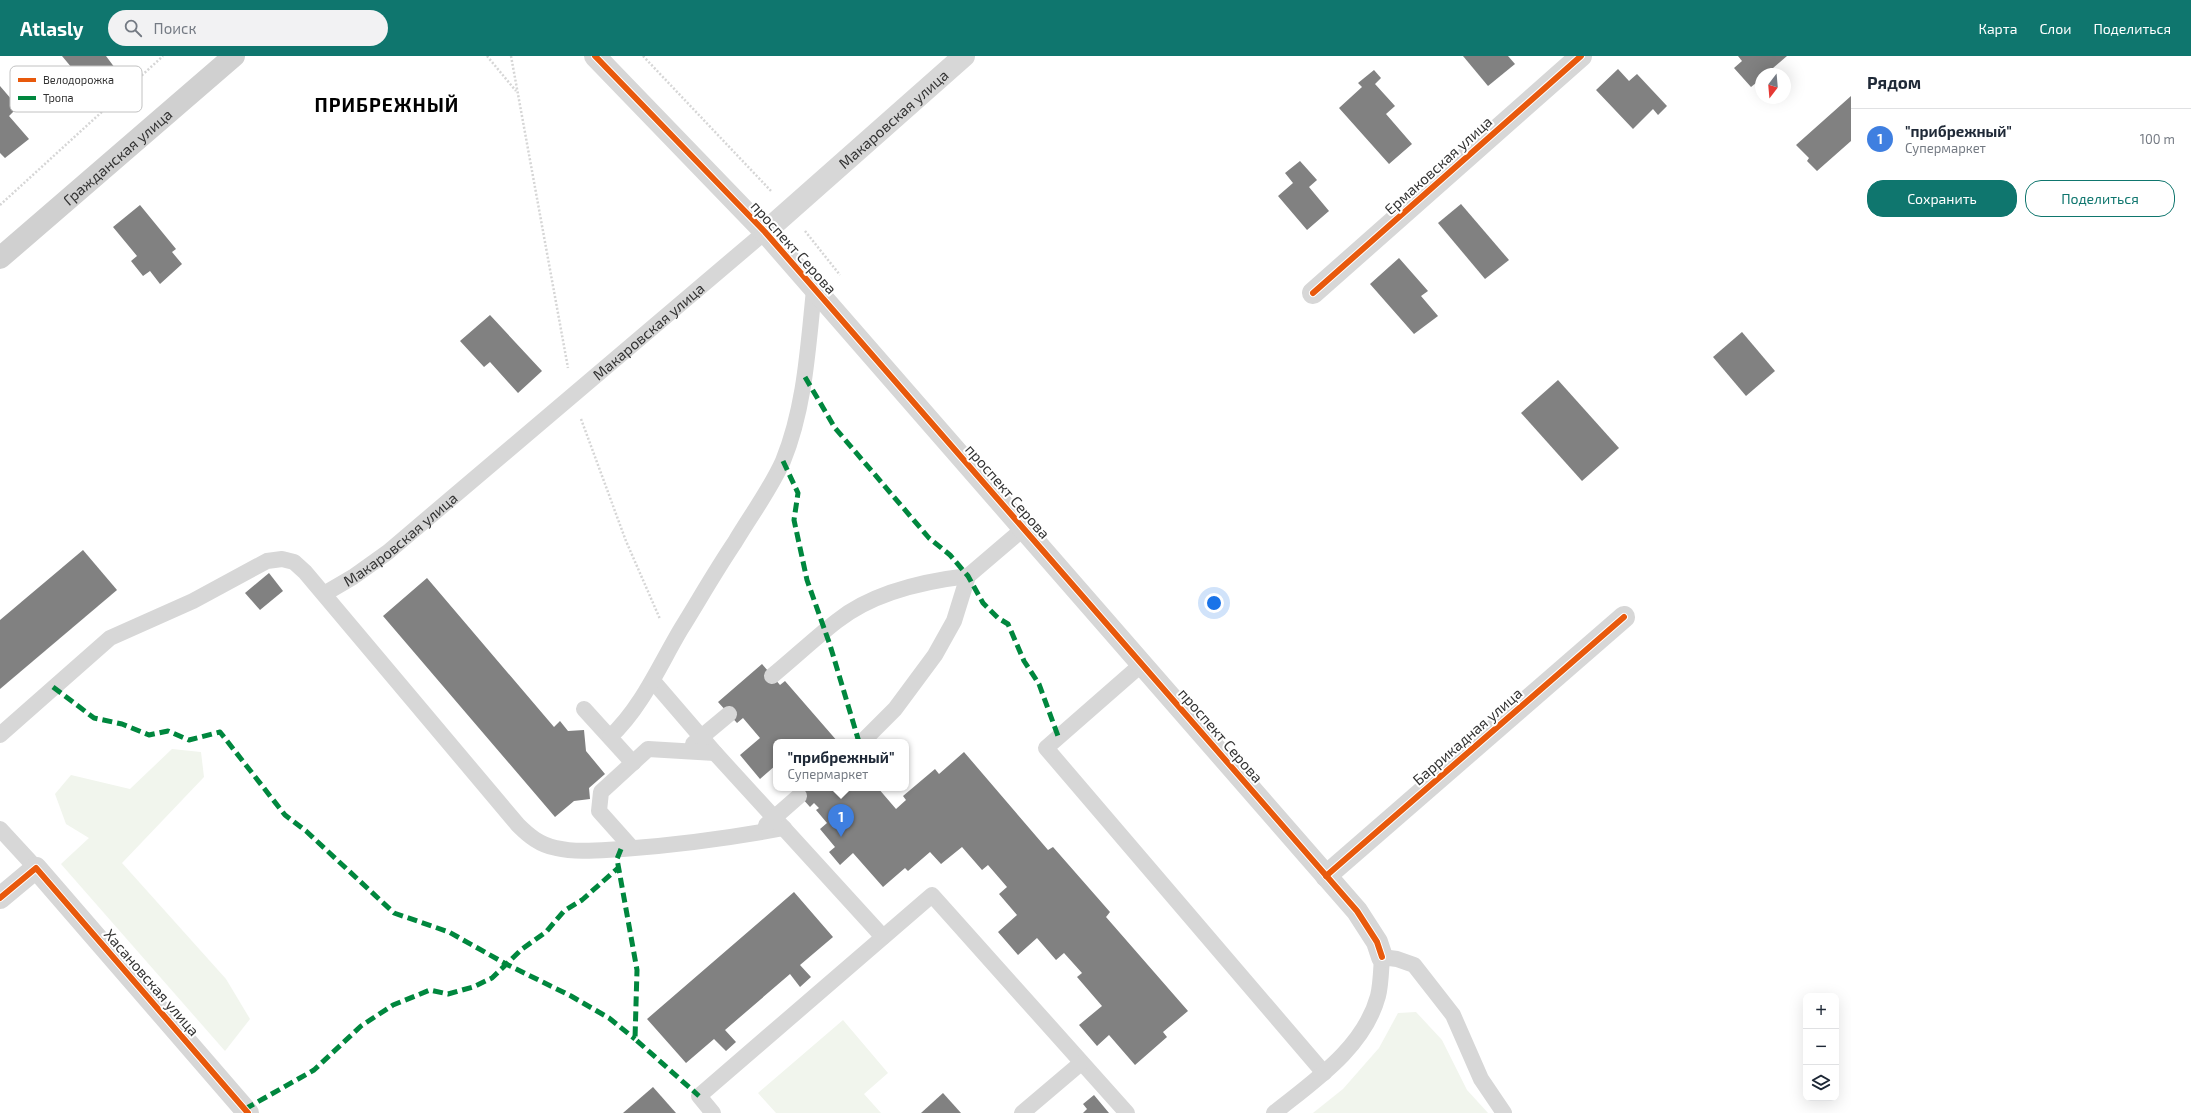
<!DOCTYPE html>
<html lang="ru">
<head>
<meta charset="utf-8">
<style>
	body { margin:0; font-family:"Exo 2",sans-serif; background:#f2f2f3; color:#1f2937 }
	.controls { position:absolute; right:12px; bottom:12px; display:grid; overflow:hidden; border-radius:8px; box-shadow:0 4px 16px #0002 }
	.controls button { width:36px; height:36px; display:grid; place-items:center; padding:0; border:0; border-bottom:1px solid #e0e1e3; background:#fff; color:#1f2937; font:20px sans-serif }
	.compass { position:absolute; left:1755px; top:12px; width:36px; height:36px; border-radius:50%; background:#fff; box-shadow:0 4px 16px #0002; rotate:196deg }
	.you { position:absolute; left:1214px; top:547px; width:14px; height:14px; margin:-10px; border:3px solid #fff; border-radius:50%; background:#1a73e8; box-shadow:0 0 0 6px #1a73e833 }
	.badge { display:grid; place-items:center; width:26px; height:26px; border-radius:50%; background:#0f766e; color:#fff; font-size:13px; font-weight:700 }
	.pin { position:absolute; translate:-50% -33px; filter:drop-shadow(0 1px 2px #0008) }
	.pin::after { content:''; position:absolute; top:21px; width:14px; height:12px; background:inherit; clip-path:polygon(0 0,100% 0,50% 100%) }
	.popup { position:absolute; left:773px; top:683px; width:136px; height:52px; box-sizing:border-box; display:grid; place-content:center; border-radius:8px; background:#fff; filter:drop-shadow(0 1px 3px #0005); font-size:13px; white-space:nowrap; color:#747a83 }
	.popup b { font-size:15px; color:#1f2937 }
	.popup::after { content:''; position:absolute; left:50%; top:100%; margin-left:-8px; border:8px solid transparent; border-top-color:#fff }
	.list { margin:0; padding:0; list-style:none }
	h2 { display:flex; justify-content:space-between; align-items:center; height:52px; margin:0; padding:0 16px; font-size:17px }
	h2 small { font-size:13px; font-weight:400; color:#747a83 }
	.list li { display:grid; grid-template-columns:26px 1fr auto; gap:12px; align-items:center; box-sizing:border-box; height:60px; padding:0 16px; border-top:1px solid #e0e1e3 }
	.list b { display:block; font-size:15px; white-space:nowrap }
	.list p { margin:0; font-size:13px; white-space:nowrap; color:#747a83 }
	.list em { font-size:13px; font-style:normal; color:#747a83 }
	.actions { display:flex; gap:8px; padding:12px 16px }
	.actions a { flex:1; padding:9px 0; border:1px solid #0f766e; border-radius:16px; text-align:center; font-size:14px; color:#0f766e }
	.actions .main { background:#0f766e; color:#fff }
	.icon { flex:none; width:22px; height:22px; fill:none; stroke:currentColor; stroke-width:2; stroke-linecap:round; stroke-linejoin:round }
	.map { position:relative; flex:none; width:1851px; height:1057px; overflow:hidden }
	header { display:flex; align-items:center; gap:24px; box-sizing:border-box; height:56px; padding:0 20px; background:#0f766e; color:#fff }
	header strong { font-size:19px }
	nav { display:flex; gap:22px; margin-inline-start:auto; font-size:14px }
	.search { width:280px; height:36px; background:#f2f2f3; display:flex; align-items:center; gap:10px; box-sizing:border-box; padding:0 14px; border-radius:22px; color:#747a83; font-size:15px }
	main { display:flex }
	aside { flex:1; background:#fff }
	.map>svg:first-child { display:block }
	.green { fill:#f1f5ed }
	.building { fill:#818181 }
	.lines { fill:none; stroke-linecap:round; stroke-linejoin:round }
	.path { stroke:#d6d6d6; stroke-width:2.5; stroke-dasharray:2 2; stroke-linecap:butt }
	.lane { stroke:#d7d7d7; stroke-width:16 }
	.street { stroke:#d7d7d7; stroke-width:22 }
	.secondary { stroke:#d0d0d0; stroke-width:22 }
	.quiet { stroke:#00873e; stroke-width:5; stroke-dasharray:10 5; stroke-linecap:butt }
	.cycleway-casing { stroke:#fff; stroke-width:8 }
	.cycleway { stroke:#e8590c; stroke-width:6 }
	.labels { text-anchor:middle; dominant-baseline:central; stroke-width:4; stroke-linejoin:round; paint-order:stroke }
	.street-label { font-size:15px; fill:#333; stroke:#fff }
	.district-label { font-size:19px; font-weight:bold; letter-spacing:1px; fill:#000; stroke:#fff }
	.key { fill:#fff; stroke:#c2c2c2; stroke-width:1 }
	.key-label { font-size:11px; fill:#333 }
</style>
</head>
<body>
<header>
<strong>Atlasly</strong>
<div class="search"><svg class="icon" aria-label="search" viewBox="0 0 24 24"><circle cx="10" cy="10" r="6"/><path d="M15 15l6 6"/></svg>Поиск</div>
<nav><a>Карта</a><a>Слои</a><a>Поделиться</a></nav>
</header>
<main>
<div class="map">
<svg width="1851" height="1057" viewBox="0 0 1851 1057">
	<rect width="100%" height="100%" fill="#fff"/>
	<g class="green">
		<polygon points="172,693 201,696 204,721 122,807 226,923 250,963 225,995 61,808 89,782 66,768 55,738 71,719 130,733"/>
		<polygon points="1416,956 1442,984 1467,1034 1488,1057 1313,1057 1343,1033 1379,992 1398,957"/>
		<polygon points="843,964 888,1017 864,1038 881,1057 776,1057 758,1037"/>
	</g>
	<g class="building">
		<polygon points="62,0 106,0 115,12 83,38 66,16 72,12"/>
		<polygon points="1463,0 1508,0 1515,8 1488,30"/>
		<polygon points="1738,0 1787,0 1766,18 1761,18 1761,23 1751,31 1734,12 1742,5"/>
		<polygon points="1618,13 1629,25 1637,18 1667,50 1658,59 1653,53 1633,73 1596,34"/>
		<polygon points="1374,14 1381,22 1375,28 1395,50 1386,58 1412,88 1389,108 1339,52 1362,31 1358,27"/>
		<polygon points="0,30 18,51 9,60 29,83 5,102 0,97"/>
		<polygon points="1851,40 1851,85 1817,115 1807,105 1809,102 1796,89"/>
		<polygon points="1300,105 1317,124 1309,131 1329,155 1307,174 1278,140 1293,127 1285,117"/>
		<polygon points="1461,148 1509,204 1485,223 1438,167"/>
		<polygon points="140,149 176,193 172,196 182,208 160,228 150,215 143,220 131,205 137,200 113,171"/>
		<polygon points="1399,202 1428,235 1421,240 1438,260 1414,278 1370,228"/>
		<polygon points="490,259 542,315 518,337 490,306 484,311 460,285"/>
		<polygon points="1742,276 1775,315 1746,340 1713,301"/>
		<polygon points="1558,324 1619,392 1582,425 1521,357"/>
		<polygon points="83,494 117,534 0,633 0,564"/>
		<polygon points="269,517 283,535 260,554 245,537"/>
		<polygon points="427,522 554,671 560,665 568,675 584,674 586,695 605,718 589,732 590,743 574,745 555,761 383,560"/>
		<polygon points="762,608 780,629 785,625 838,686 776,686 776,709 760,723 740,699 760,682 743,662 737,667 718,646"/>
		<polygon points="964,696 1048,794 1053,791 1110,856 1106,861 1188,955 1163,976 1167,981 1135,1009 1109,979 1097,990 1079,969 1102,950 1077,921 1082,917 1064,897 1056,904 1037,882 1018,899 998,876 1017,859 999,838 1007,831 988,809 982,814 962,791 941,808 930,796 908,815 905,812 883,831 853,797 840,809 829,796 835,791 820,773 827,767 816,754 819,752 814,747 810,751 793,732 878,732 896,753 906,744 903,740 935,713 939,718"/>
		<polygon points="794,836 833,881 800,909 811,921 800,931 790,918 725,974 736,986 726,995 714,983 686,1007 647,963"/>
		<polygon points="653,1031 676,1057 623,1057"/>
		<polygon points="943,1037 961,1057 921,1057"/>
		<polygon points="1094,1039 1109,1057 1083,1057 1087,1053 1083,1048"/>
	</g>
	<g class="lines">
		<g class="path">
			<polyline points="487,0 516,35"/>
			<polyline points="511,0 568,312"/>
			<polyline points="643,0 772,136"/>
			<polyline points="0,149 163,0"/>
			<polyline points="805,175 840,219"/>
			<polyline points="581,363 626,485 660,563"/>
		</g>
		<g class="lane">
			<path id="s1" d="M324,538L353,521L388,496L765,176"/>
			<polyline points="1142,608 1046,692 1324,1017"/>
			<path d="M772,620C794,602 815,582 837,565C872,537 925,525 968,520"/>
			<polyline points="653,625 715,697 883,881"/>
			<polyline points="584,653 633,707"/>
			<path d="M0,679L110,582L193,545L267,505L282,503L294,506L305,516L518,769C529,780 540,789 556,792C578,797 601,794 623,793C677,789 730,782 784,772"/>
			<path d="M610,681C642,651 659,610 681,573C699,544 716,514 735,486C751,459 770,434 783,405C805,351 808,291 814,234"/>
			<polyline points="862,686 895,653 935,599 954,565 968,520 1023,473"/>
			<polyline points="693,688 729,658"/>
			<polyline points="766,769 799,740"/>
			<polyline points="0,773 36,812"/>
			<polyline points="632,792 599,755 601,736 648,693 715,697"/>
			<polyline points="713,1057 699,1040 932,839 1127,1057"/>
			<polyline points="1022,1057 1081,1007"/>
			<path d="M1274,1057C1314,1025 1364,992 1378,940C1381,928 1381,914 1382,901L1397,903L1414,909L1453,959L1481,1023L1504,1057"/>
		</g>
		<g class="street">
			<polyline points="595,0 765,176 1357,855 1377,886 1382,901"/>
			<path id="s2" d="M765,176L964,0"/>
			<polyline points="1313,237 1581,0"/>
			<polyline points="1326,820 1624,561"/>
			<polyline points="0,842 36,812 248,1057"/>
		</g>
		<path class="secondary" id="s3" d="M0,202L234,0"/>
		<g class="quiet">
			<polyline points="805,321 835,372 929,482 950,499 968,520 983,547 998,562 1008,568 1024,605 1039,628 1058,680"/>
			<polyline points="783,405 798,437 794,464 807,524 830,589 859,686"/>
			<polyline points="53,631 94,662 122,668 149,679 168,675 189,684 220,676 285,759 306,775 394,857 449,876 506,908 571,940 609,962 635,983"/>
			<polyline points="621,793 617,803 637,914 635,983 699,1040"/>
			<polyline points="245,1053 314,1014 361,970 393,949 430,934 448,938 473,931 492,922 522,893 546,876 564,855 582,844 618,812"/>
		</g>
		<defs>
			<g id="cycleway">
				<polyline points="595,0 765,176 1357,855 1377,886 1382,901"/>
				<polyline points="1313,237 1581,0"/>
				<polyline points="1326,820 1624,561"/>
				<polyline points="0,842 36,812 248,1057"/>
			</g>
		</defs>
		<use href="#cycleway" class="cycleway-casing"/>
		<use href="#cycleway" class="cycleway"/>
	</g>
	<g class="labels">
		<g class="street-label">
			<text stroke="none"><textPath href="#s2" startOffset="171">Макаровская улица</textPath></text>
			<text stroke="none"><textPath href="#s3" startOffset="155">Гражданская улица</textPath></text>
			<text transform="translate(1438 109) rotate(-42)">Ермаковская улица</text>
			<text transform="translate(794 191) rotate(48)">проспект Серова</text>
			<text stroke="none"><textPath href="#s1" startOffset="418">Макаровская улица</textPath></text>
			<text transform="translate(1008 435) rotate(49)">проспект Серова</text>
			<text stroke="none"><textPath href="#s1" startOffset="94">Макаровская улица</textPath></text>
			<text transform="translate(1221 679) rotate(49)">проспект Серова</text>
			<text transform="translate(1467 680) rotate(-41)">Баррикадная улица</text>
			<text transform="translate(152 926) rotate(49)">Хасановская улица</text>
		</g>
		<g class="district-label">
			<text x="387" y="48">ПРИБРЕЖНЫЙ</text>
		</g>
	</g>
	<rect x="10" y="10" width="132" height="46" rx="6" class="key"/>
	<rect x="18" y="22" width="18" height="4" fill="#e8590c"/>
	<rect x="18" y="40" width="18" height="4" fill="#00873e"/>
	<g class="key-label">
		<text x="43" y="28">Велодорожка</text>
		<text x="43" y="46">Тропа</text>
	</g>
</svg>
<div class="controls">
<button>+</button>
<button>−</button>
<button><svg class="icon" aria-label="layers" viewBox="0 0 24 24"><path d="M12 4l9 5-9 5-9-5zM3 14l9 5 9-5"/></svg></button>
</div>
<svg class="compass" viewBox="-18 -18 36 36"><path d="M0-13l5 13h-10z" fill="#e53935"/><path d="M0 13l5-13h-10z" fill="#747a83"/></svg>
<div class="you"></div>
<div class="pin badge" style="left:841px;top:781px;background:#3f7fe0">1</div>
<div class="popup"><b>&quot;прибрежный&quot;</b>Супермаркет</div>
</div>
<aside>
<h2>Рядом<small></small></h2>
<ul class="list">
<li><span class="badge" style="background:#3f7fe0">1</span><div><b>&quot;прибрежный&quot;</b><p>Супермаркет</p></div><em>100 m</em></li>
</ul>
<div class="actions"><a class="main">Сохранить</a><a>Поделиться</a></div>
</aside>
</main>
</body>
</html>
